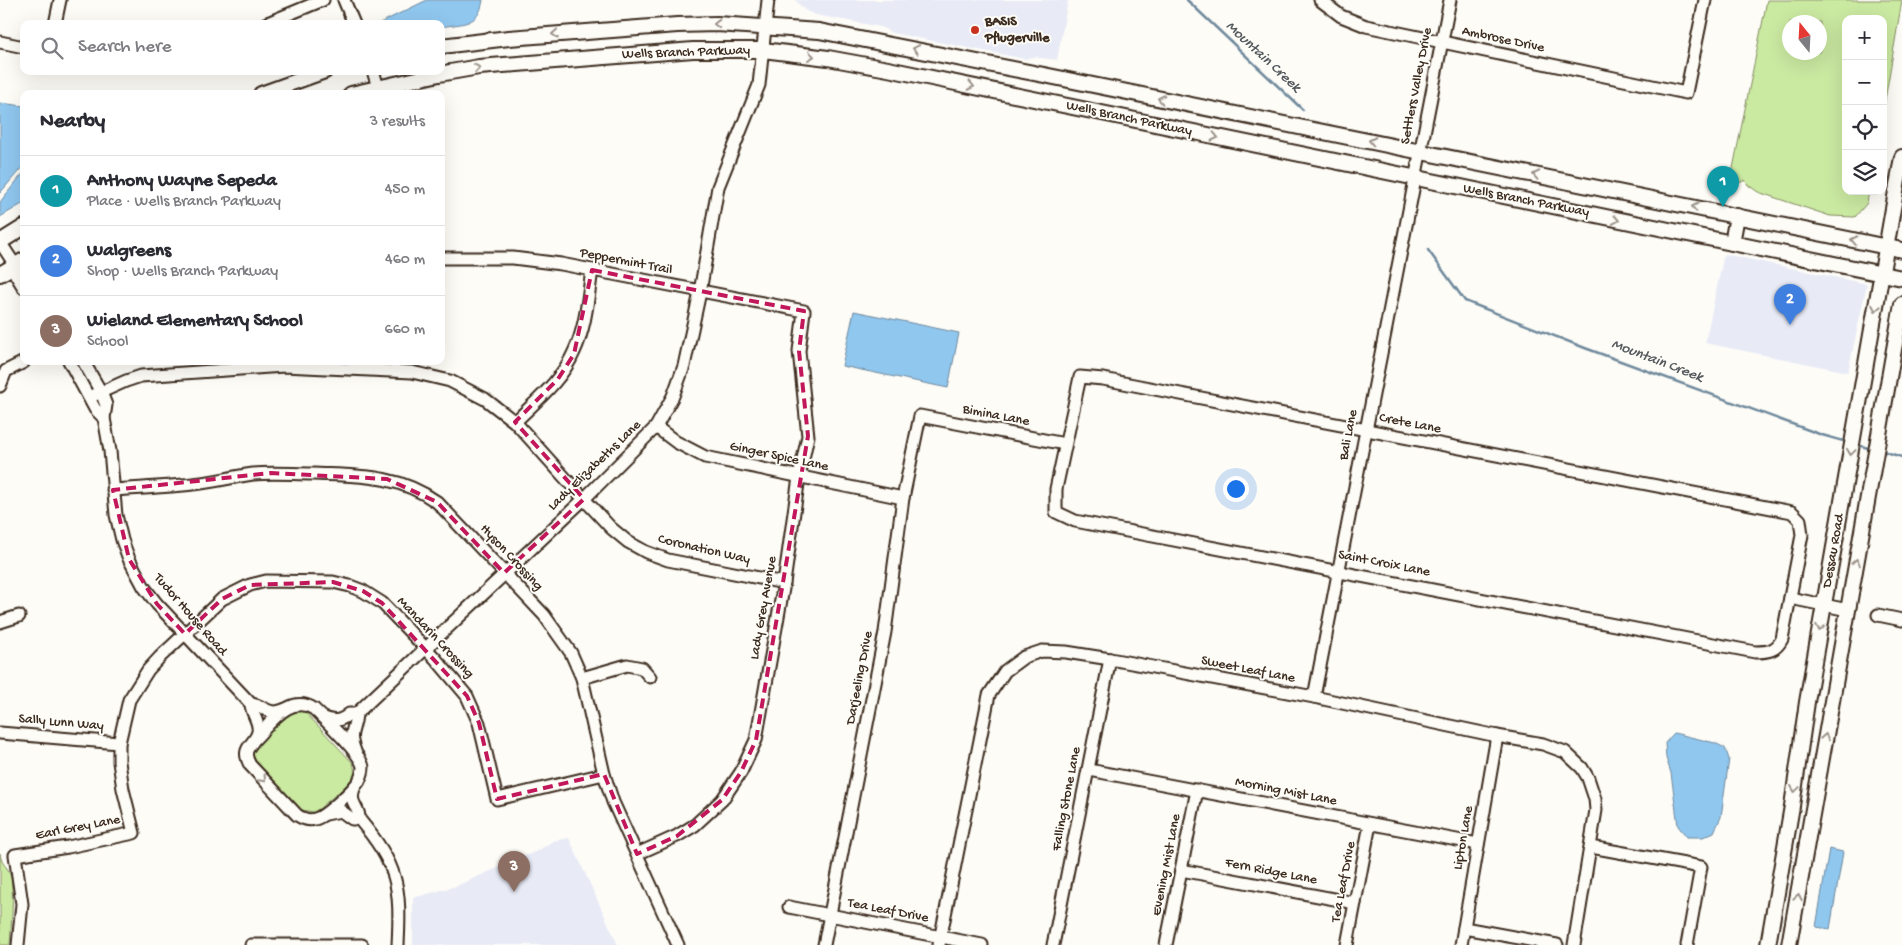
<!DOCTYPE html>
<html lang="en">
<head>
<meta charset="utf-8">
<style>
	body { margin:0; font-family:"Gochi Hand",sans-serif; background:#f7f7f7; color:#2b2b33 }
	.controls { position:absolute; right:15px; top:15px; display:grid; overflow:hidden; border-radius:10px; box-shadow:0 5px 20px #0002 }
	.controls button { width:45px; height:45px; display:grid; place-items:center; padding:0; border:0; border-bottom:1px solid #e1e1e2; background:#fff; color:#2b2b33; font:25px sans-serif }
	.compass { position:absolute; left:1782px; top:15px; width:45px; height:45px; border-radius:50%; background:#fff; box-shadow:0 5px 20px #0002; rotate:342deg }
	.you { position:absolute; left:1235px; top:488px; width:18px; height:18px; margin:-12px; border:4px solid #fff; border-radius:50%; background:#1a73e8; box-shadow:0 0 0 8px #1a73e833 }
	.badge { display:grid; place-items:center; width:32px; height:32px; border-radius:50%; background:#1a73e8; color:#fff; font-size:16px; font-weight:700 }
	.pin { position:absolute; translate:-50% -41px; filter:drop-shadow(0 1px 2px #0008) }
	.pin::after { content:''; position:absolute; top:26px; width:18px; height:15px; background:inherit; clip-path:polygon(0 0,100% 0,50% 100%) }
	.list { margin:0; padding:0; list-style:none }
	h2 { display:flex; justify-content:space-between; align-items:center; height:65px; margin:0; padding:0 20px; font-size:21px }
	h2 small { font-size:16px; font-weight:400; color:#7c7c81 }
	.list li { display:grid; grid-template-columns:32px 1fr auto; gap:15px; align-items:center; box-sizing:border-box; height:70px; padding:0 20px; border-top:1px solid #e1e1e2 }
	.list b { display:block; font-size:19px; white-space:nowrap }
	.list p { margin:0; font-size:16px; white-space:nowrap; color:#7c7c81 }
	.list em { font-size:16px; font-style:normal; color:#7c7c81 }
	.icon { flex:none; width:28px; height:28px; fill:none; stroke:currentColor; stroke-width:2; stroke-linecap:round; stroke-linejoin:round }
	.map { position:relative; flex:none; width:1902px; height:945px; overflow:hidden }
	.search { position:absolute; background:#fff; box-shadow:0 5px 20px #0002; left:20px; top:20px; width:425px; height:55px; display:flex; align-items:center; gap:12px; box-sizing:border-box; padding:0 18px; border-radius:10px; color:#7c7c81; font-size:19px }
	.panel { position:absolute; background:#fff; box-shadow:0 5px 20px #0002; left:20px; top:90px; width:425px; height:275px; border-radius:10px }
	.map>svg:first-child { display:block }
	.built { fill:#e8ebf6 }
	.green { fill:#cae9a1; stroke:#828a60; fill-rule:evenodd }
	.water { fill:#90c7ef; stroke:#6e889b }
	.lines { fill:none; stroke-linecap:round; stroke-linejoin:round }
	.stream { stroke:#6e889b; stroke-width:2.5 }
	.minor-casing { stroke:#3b2a1e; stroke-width:15 }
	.major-casing { stroke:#3b2a1e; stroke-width:18 }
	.minor { stroke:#fdfcf7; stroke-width:11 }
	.major { stroke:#fdfcf7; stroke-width:14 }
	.oneway { stroke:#9c938a }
	.marked { fill:none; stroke:#c2185b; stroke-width:4; stroke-dasharray:10 6; stroke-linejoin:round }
	.poi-dot { fill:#c8321e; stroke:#fdfcf7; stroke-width:2 }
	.labels { text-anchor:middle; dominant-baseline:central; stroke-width:4; stroke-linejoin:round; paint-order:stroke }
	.poi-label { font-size:14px; font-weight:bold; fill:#3b2a1e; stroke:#fdfcf7; text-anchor:start }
	.street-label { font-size:14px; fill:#3b2a1e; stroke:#fdfcf7 }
	.water-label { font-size:15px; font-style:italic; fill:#54595d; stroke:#fdfcf7 }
</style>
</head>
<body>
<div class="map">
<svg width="1902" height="945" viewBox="0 0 1902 945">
	<rect width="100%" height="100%" fill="#fdfcf7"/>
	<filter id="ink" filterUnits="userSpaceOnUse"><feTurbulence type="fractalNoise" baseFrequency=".02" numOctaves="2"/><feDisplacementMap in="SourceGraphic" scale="10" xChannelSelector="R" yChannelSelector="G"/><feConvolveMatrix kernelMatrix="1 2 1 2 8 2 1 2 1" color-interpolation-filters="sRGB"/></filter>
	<g filter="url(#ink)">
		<g class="built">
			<polygon points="795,0 1068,0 1057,60 1033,57 1025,59 892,33 881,27 816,15 806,11"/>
			<polygon points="1724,254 1867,284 1848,372 1705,343"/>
			<polygon points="569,838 618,945 413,945 413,898 456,886 539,850 553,841"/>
		</g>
		<g class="green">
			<path d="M1767,0H1902L1883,112V19H1846V191H1869L1867,203L1855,217L1830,216L1758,192L1748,185L1745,180L1729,188ZM1820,22V52H1790V22Z"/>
			<path d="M298,710L304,711L353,763C354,766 355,771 354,775C350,785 327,801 319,809L313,812L302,810L253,758C251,743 283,721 294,711Z"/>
			<path d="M0,853C1,865 7,865 10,874C15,894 11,924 10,945H0Z"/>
		</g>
		<g class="water">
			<path d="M427,0H483C479,26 463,23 441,27V24H378Z"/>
			<polygon points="0,103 24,106 24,165 0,193"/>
			<polygon points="24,172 24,203 0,217 0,202"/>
			<polygon points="854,311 959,333 948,388 842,366"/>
			<polygon points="1674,733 1715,743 1725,748 1729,759 1721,817 1714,832 1703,837 1687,837 1678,826 1671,773 1666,758 1665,743"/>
			<polygon points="1829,849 1843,852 1830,929 1816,927"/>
		</g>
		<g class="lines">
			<g class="stream">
				<polyline points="1187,0 1303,110"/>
				<polyline points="1428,250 1465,301 1585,348 1822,435 1847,442"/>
				<polyline points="1858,445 1871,449"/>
				<polyline points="1882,451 1902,457"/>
			</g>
			<defs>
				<g id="minor">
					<polyline points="344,0 354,24"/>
					<polyline points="1320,0 1341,16 1366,26 1686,93 1705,0"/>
					<polyline points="55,24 60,0"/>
					<polyline points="265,24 323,0"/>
					<polyline points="0,42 24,47"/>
					<polyline points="373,71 378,87"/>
					<polyline points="0,242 15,265 16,275 24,288"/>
					<polyline points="441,258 513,258 561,264 804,311 799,351 808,436 799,477 784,583 756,740 741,772 722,800 695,825 677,836 637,854"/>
					<polyline points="69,361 95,409 104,418"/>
					<path d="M83,361L101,392L106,405L104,418L110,451L116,515L122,540L129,559L144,587L157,604L251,704C251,714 260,721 258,732C254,746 240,747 250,765L297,815C303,819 309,821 315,819C325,817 353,790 359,781C361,777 363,772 363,767C361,753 325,720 314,709C290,693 270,724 255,739"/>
					<path d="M1080,377L1103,379L1792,512L1800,520L1802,535L1782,639C1776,651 1768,652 1755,652L1075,521L1056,512V489Z"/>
					<polyline points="0,386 6,371 24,362"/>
					<polyline points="90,397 126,381 141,376 284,366 412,372 450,381 485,399 515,422 584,499 611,528 628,542 646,552 668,560 784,583"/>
					<path d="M515,422C536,401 562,380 574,352C586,327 588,297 592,270"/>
					<polyline points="656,427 676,442 705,457 903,498"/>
					<path d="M113,490C139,488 166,487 193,484C213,482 232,477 253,474C273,472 293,474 313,474C360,476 397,474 437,502L544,615L571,653L582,678L604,774L613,802L678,945"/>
					<polyline points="1790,598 1848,610"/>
					<polyline points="1878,615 1902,620"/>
					<polyline points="0,622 19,616"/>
					<polyline points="582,678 627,665 642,668 650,677"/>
					<polyline points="1314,697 1450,0"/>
					<path d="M251,704C267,706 267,717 286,709"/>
					<path d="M322,717C333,722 340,722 349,714H356L584,499L656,427L673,396L684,366L700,292L718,187L759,85L768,0"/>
					<polyline points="0,733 119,743"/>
					<path d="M355,751C347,731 355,732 356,714"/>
					<polyline points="1089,770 1478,844"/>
					<path d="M355,786C347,805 360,805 359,819C398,866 401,885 398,945"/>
					<polyline points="326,814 341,811 352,819 359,819"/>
					<polyline points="1591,847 1701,867 1687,945"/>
					<polyline points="1181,870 1355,903"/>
					<polyline points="789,907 982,945"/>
					<polyline points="1464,928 1557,945"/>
					<polyline points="18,945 22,904 15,855 68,847 134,833 123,789 119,762 119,743 129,700 148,670 160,657 222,599 250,585 266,581 333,582 350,586 363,591 382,603 435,658 467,696 479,723 497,799 604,774"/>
					<polyline points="251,945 362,945"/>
					<polyline points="824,945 885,632 903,498 920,416 1065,444"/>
					<polyline points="939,945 989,695 1005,671 1024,657 1042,651 1066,652 1110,659 1314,697 1497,736 1543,744 1565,752 1582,768 1588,778 1595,799 1596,810 1574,945"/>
					<polyline points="1053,945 1110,659"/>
					<polyline points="1166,945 1197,790"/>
					<polyline points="1347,945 1370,824"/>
					<polyline points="1461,945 1497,736"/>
				</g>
				<g id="major">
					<polyline points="441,46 509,38 677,25 717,24 819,31 1044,75 1902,250"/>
					<polyline points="261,94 325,71"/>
					<polyline points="351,94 439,74 479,67 693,50 763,50 828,58 888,69 1902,278"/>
					<polyline points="0,242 24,227"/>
					<polyline points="1732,243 1737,216"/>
					<polyline points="0,274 24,260"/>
					<polyline points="1768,945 1792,806 1807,702 1902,157"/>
					<polyline points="1789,945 1902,304"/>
				</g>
			</defs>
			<use href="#minor" class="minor-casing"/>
			<use href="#major" class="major-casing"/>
			<use href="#minor" class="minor"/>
			<use href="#major" class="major"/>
		</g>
		<defs><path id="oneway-chevron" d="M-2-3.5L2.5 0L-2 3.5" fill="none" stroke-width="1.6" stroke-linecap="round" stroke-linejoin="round" transform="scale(1.25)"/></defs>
		<g class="oneway">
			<use href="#oneway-chevron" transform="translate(717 24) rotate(-180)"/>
			<use href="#oneway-chevron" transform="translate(555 34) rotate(175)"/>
			<use href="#oneway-chevron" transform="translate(916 49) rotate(-169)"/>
			<use href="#oneway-chevron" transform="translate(811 56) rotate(7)"/>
			<use href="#oneway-chevron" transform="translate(477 68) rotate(-8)"/>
			<use href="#oneway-chevron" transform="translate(971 86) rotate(12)"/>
			<use href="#oneway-chevron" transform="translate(1161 99) rotate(-168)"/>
			<use href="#oneway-chevron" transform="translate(1215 137) rotate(12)"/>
			<use href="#oneway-chevron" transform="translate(1372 141) rotate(-168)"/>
			<use href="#oneway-chevron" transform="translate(1536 175) rotate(-168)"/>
			<use href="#oneway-chevron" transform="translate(1695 207) rotate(-168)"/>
			<use href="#oneway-chevron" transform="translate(1616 220) rotate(11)"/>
			<use href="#oneway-chevron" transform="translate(1854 240) rotate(-168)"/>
			<use href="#oneway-chevron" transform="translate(1876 308) rotate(100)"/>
			<use href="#oneway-chevron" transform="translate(1851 452) rotate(98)"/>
			<use href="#oneway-chevron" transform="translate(1856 562) rotate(-80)"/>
			<use href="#oneway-chevron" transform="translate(1820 628) rotate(100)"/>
			<use href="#oneway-chevron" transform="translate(1825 737) rotate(-80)"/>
			<use href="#oneway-chevron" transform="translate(263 779) rotate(47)"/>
			<use href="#oneway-chevron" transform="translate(1795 789) rotate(98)"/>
			<use href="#oneway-chevron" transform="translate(1798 897) rotate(-80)"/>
		</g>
	</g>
	<path class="marked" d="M592,270L804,311L799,351L808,436L756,740L741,772L722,800L677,836L637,854L604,774L497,799L479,723L467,696L382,603L363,591L333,582L250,585L222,599L185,634L157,604L129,559L113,490L271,473L387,479L437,502L504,573L584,499L515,422L558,379L574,354Z"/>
	<circle class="poi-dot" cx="975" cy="30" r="5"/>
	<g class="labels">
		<g class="poi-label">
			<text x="985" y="22">BASIS<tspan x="985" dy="16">Pflugerville</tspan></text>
		</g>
		<g class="street-label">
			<text transform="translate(1503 40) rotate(12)">Ambrose Drive</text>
			<text transform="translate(686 53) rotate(-2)">Wells Branch Parkway</text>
			<text transform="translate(1417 86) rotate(-79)">Settlers Valley Drive</text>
			<text transform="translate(1129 119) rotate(12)">Wells Branch Parkway</text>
			<text transform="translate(1526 201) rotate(11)">Wells Branch Parkway</text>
			<text transform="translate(626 262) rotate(11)">Peppermint Trail</text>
			<text transform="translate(996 416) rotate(11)">Bimina Lane</text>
			<text transform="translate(1410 424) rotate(11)">Crete Lane</text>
			<text transform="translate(1349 435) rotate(-79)">Bali Lane</text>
			<text transform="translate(779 457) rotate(12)">Ginger Spice Lane</text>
			<text transform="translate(595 466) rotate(-44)">Lady Elizabeths Lane</text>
			<text transform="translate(704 550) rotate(13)">Coronation Way</text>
			<text transform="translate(1834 551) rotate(-80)">Dessau Road</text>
			<text transform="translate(511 558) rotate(47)">Hyson Crossing</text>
			<text transform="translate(1384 564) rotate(11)">Saint Croix Lane</text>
			<text transform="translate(764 608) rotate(-80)">Lady Grey Avenue</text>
			<text transform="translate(190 615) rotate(49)">Tudor House Road</text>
			<text transform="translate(435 638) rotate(47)">Mandarin Crossing</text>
			<text transform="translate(1248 670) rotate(11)">Sweet Leaf Lane</text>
			<text transform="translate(860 678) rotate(-79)">Darjeeling Drive</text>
			<text transform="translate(61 723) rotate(5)">Sally Lunn Way</text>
			<text transform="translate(1286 792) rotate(11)">Morning Mist Lane</text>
			<text transform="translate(1067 799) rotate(-79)">Falling Stone Lane</text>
			<text transform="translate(78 828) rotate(-11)">Earl Grey Lane</text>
			<text transform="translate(1464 838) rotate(-80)">Lipton Lane</text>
			<text transform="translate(1167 865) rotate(-79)">Evening Mist Lane</text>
			<text transform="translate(1271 872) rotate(11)">Fern Ridge Lane</text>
			<text transform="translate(1344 882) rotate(-79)">Tea Leaf Drive</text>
			<text transform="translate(888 911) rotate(11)">Tea Leaf Drive</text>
		</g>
		<g class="water-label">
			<text transform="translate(1263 57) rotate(43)">Mountain Creek</text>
			<text transform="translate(1657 361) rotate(21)">Mountain Creek</text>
		</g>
	</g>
</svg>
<div class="controls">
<button>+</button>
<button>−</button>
<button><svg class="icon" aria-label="locate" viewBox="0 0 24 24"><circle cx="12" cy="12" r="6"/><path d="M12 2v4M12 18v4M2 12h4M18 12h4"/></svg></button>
<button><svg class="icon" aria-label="layers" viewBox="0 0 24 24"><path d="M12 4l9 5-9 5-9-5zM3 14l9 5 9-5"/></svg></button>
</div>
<svg class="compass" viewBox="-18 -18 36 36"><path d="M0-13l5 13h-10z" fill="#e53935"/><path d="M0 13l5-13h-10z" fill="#7c7c81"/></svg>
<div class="you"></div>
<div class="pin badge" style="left:1723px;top:207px;background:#0f9aa8">1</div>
<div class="pin badge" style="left:1790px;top:325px;background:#3f7fe0">2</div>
<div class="pin badge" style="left:514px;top:892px;background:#8d6e63">3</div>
<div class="search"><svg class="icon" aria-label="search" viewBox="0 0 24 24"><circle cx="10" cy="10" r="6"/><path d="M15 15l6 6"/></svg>Search here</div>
<section class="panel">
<h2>Nearby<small>3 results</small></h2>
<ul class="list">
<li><span class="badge" style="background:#0f9aa8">1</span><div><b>Anthony Wayne Sepeda</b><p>Place · Wells Branch Parkway</p></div><em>450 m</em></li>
<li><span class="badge" style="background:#3f7fe0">2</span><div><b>Walgreens</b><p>Shop · Wells Branch Parkway</p></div><em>460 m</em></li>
<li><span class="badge" style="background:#8d6e63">3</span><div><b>Wieland Elementary School</b><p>School</p></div><em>660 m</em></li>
</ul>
</section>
</div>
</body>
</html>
